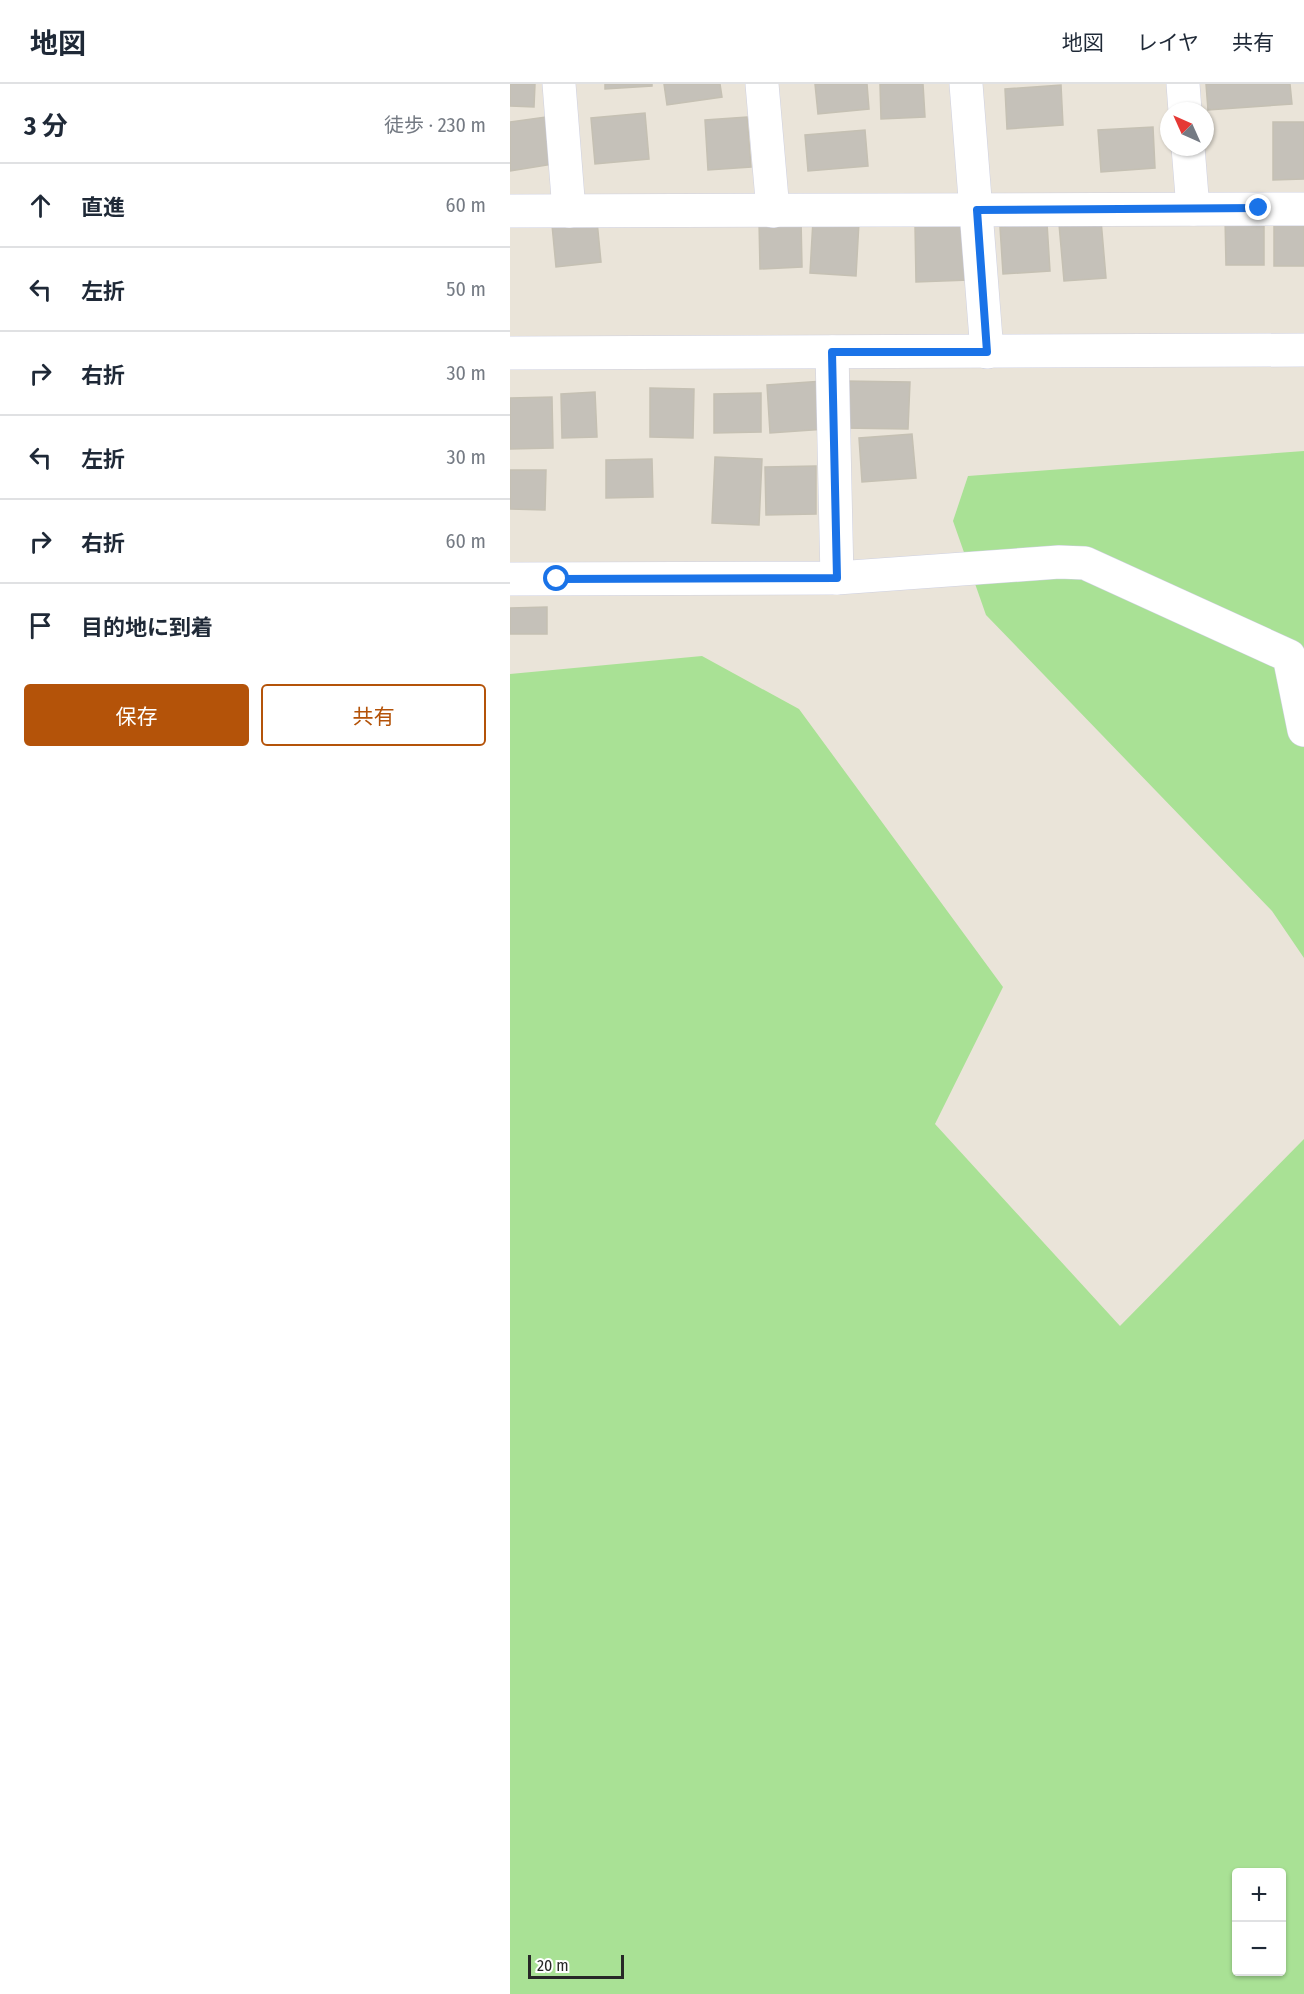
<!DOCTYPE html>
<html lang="ja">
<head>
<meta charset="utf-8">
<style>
	body { margin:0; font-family:"Fira Sans Condensed","Noto Sans JP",sans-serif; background:#f2f2f3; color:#1f2937 }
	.controls { position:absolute; right:18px; bottom:18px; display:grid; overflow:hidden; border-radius:6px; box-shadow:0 2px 4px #0004 }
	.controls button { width:54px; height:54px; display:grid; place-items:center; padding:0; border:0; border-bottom:2px solid #e0e1e3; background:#fff; color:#1f2937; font:30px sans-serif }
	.compass { position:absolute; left:650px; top:18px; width:54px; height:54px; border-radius:50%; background:#fff; box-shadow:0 2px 4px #0004; rotate:315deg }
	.scale { position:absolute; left:18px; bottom:15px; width:96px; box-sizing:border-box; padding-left:6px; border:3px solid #272727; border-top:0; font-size:16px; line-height:21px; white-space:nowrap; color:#272727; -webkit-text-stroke:4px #fff; paint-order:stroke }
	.stop { position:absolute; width:18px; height:18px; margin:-14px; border:4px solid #1a73e8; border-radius:50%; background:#fff }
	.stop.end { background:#1a73e8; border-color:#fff; box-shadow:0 2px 6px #0008 }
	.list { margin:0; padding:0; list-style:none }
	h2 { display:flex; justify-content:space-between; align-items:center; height:78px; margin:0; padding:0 24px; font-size:26px }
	h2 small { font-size:20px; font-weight:400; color:#747a83 }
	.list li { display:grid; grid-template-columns:39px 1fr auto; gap:18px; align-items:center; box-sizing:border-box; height:84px; padding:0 24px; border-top:2px solid #e0e1e3 }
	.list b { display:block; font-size:22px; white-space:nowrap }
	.list em { font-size:20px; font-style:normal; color:#747a83 }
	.actions { display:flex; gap:12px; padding:18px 24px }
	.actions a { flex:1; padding:14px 0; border:2px solid #b45309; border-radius:6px; text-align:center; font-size:21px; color:#b45309 }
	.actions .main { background:#b45309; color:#fff }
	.icon { flex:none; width:33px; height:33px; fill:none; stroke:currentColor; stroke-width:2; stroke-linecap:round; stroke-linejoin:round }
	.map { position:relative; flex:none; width:794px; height:1910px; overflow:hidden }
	header { display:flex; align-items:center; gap:36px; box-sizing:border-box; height:84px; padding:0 30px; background:#fff; border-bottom:2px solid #e0e1e3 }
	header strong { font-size:28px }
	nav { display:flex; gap:33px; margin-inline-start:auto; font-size:21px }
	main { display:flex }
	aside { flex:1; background:#fff }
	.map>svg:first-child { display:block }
	.green { fill:#a9e195; fill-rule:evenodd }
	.building { fill:#c5c1b9; stroke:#c5c0b3; stroke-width:1.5 }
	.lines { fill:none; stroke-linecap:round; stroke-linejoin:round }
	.minor-casing { stroke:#ced0e1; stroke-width:34 }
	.tertiary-casing { stroke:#ced0e1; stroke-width:34 }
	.minor { stroke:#fff; stroke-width:33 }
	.tertiary { stroke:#fff; stroke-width:33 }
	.route { stroke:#1a73e8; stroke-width:8 }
</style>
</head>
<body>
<header>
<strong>地図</strong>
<nav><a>地図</a><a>レイヤ</a><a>共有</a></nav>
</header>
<main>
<aside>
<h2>3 分<small>徒歩 · 230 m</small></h2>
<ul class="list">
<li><svg class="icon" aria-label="ahead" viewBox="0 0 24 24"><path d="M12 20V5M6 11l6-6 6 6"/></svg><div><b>直進</b></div><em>60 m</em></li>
<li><svg class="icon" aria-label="left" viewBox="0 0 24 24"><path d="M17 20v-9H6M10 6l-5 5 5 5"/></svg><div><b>左折</b></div><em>50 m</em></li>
<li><svg class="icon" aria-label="right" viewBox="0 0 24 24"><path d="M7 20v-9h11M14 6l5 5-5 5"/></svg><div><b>右折</b></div><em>30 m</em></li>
<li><svg class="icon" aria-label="left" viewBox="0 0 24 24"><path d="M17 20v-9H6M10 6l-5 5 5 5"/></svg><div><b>左折</b></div><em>30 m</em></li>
<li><svg class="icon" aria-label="right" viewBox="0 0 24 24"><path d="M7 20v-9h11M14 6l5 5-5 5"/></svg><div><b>右折</b></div><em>60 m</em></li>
<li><svg class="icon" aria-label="arrive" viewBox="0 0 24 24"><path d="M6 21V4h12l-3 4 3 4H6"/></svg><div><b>目的地に到着</b></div></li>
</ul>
<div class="actions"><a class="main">保存</a><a>共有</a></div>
</aside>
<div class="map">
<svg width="794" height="1910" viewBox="0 0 794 1910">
	<rect width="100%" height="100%" fill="#eae4d9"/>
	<g class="green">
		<polygon points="794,367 794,874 762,827 476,531 443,437 458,392"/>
		<path d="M192,572L289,625L493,903L425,1040L610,1242L794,1055V1910H0V590ZM726,1788H772V1888H726Z"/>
	</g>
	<g class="building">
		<polygon points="0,0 25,0 24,23 0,22"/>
		<polygon points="95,0 142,0 142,2 95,5"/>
		<polygon points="154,0 210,0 212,13 157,21"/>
		<polygon points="305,0 357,0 359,25 308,30"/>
		<polygon points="370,0 413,0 415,33 371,35"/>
		<polygon points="696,0 780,0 782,20 698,26"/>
		<polygon points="551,1 553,41 497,45 495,5"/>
		<polygon points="135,29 139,75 85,80 81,34"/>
		<polygon points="43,32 50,79 0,87 0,38"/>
		<polygon points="237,33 241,83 198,86 195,36"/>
		<polygon points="763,38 794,38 794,95 763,96"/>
		<polygon points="643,43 645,84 591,88 588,46"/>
		<polygon points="355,46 358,82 298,87 295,51"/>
		<polygon points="754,132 754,181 716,181 715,133"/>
		<polygon points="291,135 292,183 250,185 249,137"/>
		<polygon points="303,136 349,138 346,192 300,189"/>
		<polygon points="591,136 596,194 554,197 549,140"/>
		<rect x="764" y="136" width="30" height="46"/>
		<polygon points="87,137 91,178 46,183 42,141"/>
		<polygon points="458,139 459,196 406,198 405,141"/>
		<polygon points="537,139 540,187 493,190 490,143"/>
		<polygon points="313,297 316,345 260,349 257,301"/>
		<polygon points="334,297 400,298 398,345 333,344"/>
		<polygon points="140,304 184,305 183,354 140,353"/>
		<polygon points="85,308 87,353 52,354 51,310"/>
		<polygon points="251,309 251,348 204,349 204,310"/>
		<polygon points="42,313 43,364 0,365 0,314"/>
		<polygon points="402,350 406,394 352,398 349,354"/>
		<polygon points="205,373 252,375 249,441 202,439"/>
		<polygon points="142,375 143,413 96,414 96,376"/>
		<polygon points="306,382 306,430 256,431 255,383"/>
		<polygon points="0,386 36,386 35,426 0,425"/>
		<polygon points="37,523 37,550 0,550 0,524"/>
	</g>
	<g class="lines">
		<defs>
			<g id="minor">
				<polyline points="49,0 59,127"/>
				<polyline points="252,0 263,127"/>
				<polyline points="456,0 477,268"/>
				<polyline points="673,0 675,27"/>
				<polyline points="678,63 683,125"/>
				<polyline points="0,127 794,125"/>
				<polyline points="322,268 327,494"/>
				<polyline points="0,495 327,494 549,478 575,479 779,572 794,646"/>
			</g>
			<polyline id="tertiary" points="0,269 794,266"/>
		</defs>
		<use href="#minor" class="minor-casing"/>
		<use href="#tertiary" class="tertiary-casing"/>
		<use href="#minor" class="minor"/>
		<use href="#tertiary" class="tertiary"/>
	</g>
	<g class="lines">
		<polyline class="route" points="47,495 327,494 322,268 477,268 467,126 749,124"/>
	</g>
</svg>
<div class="controls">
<button>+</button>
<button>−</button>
</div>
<svg class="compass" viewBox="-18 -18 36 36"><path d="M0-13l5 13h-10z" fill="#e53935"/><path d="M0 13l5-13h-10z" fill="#747a83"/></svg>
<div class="scale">20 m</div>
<div class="stop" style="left:47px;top:495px"></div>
<div class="stop end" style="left:749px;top:124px"></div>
</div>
</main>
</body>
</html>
